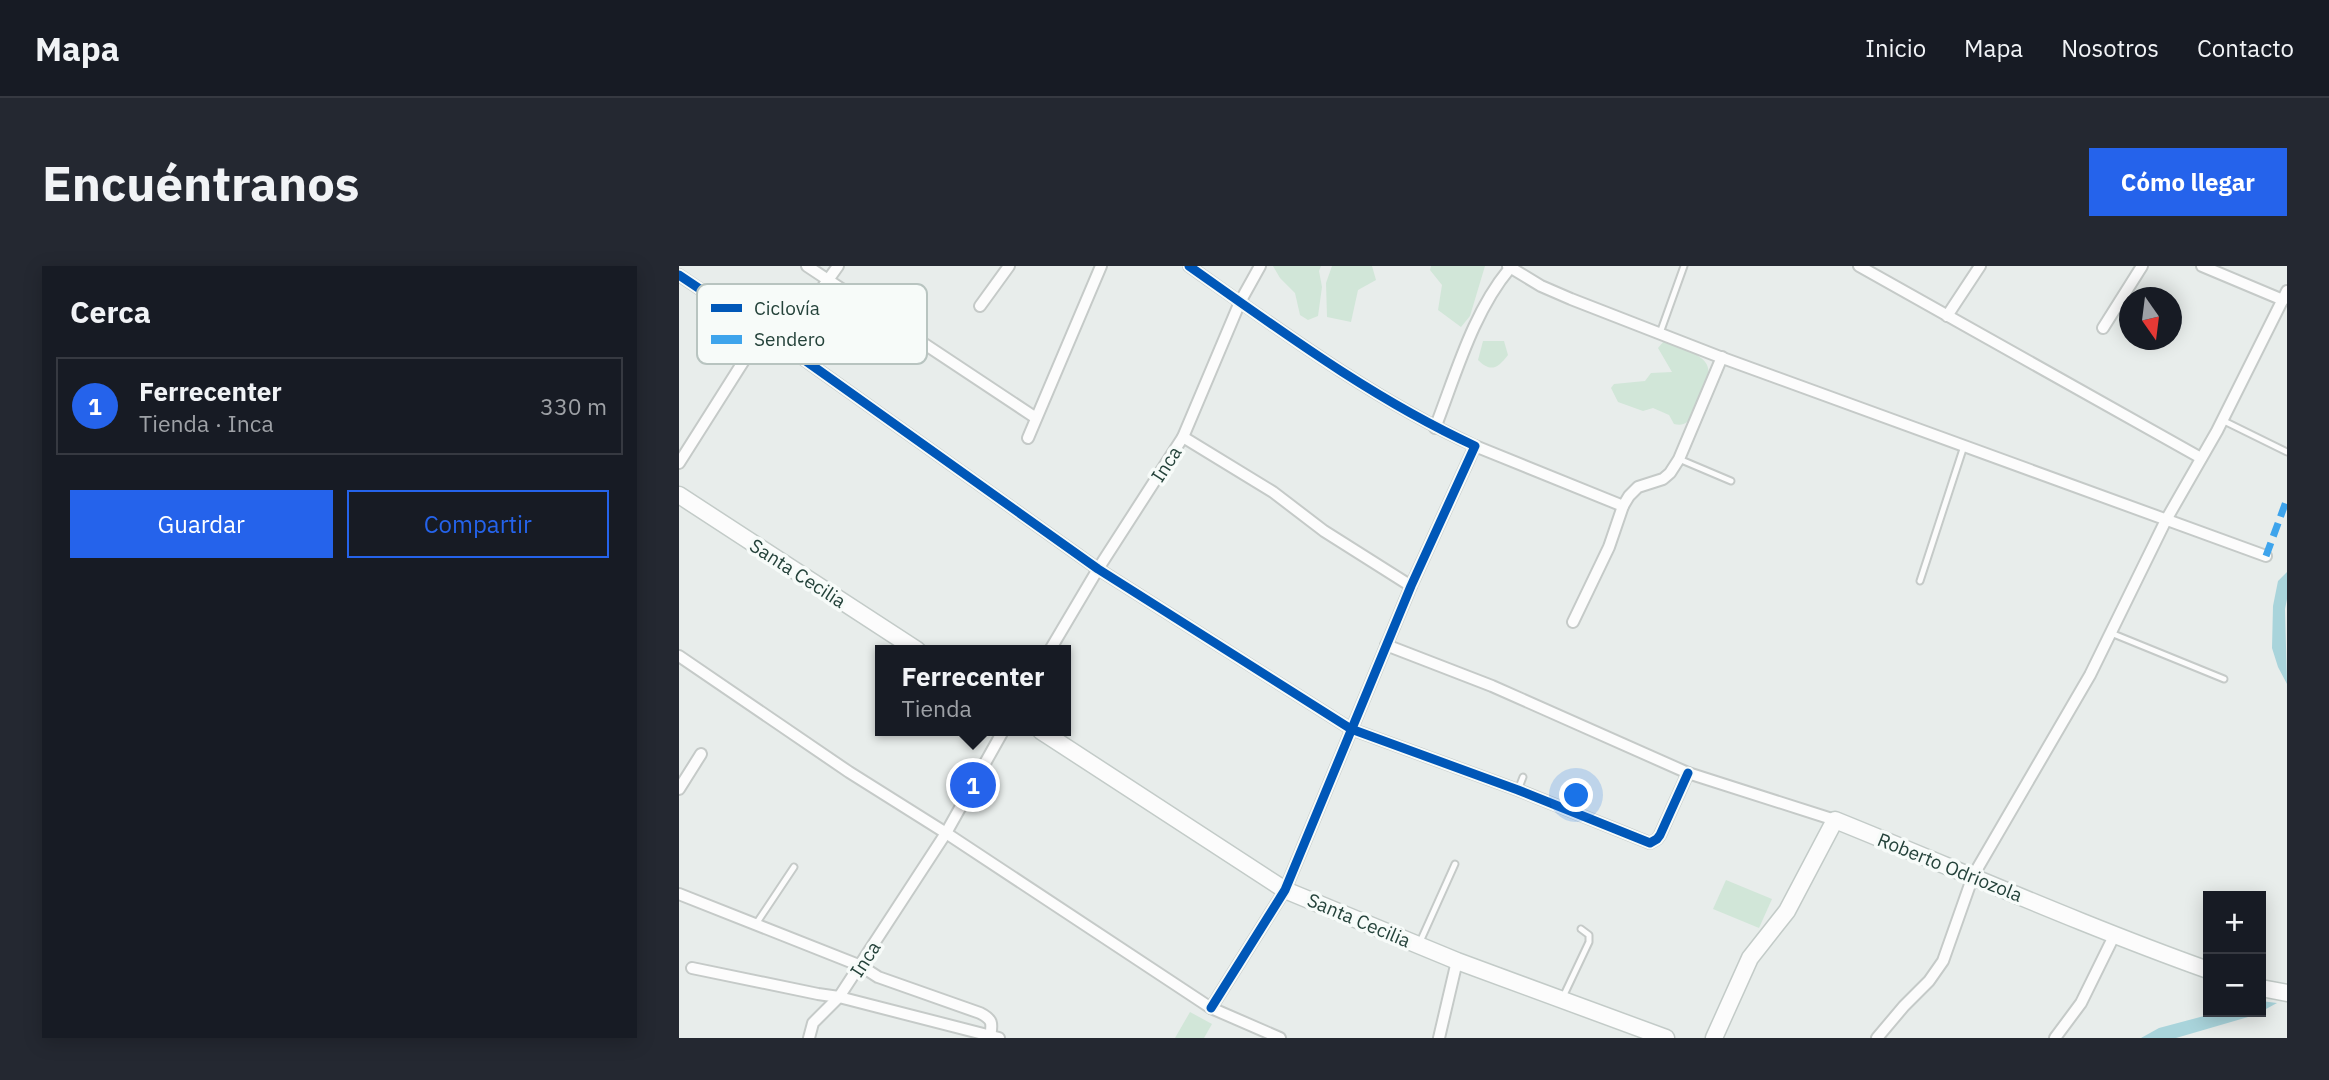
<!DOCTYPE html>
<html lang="es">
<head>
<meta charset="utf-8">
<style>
	body { margin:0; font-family:"IBM Plex Sans",sans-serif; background:#242831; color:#f1f3f6 }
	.controls { position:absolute; right:21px; bottom:21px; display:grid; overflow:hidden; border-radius:0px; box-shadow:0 4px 18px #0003 }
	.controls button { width:63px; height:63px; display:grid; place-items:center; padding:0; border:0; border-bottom:2px solid #363941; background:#171b24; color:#f1f3f6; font:35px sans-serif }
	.compass { position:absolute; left:1440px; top:21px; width:63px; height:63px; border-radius:50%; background:#171b24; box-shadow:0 4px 18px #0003; rotate:166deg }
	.you { position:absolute; left:898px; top:530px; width:24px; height:24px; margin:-18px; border:5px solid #fff; border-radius:50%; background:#1a73e8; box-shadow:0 0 0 10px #1a73e833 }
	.badge { display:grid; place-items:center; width:46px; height:46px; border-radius:50%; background:#2563eb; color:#fff; font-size:23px; font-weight:700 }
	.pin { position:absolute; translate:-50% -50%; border:4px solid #fff; box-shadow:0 2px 7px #0006 }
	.popup { position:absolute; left:196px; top:379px; width:196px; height:91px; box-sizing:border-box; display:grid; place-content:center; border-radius:0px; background:#171b24; filter:drop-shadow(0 2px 5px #0005); font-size:23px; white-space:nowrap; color:#9ea1a6 }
	.popup b { font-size:26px; color:#f1f3f6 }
	.popup::after { content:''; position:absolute; left:50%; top:100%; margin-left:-14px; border:14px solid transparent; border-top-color:#171b24 }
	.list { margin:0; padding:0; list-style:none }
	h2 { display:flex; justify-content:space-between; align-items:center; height:91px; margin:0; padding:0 28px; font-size:30px }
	h2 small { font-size:23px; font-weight:400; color:#9ea1a6 }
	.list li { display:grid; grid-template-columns:46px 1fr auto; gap:21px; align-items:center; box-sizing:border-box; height:98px; margin:0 14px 14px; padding:0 14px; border:2px solid #363941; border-radius:0px }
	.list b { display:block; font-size:26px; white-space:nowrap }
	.list p { margin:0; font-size:23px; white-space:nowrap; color:#9ea1a6 }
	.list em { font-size:23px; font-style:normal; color:#9ea1a6 }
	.actions { display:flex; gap:14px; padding:21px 28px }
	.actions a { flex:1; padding:16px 0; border:2px solid #2563eb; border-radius:0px; text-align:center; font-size:24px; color:#2563eb }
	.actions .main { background:#2563eb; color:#fff }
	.map { position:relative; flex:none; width:1608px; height:772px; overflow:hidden; border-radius:0px }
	header { display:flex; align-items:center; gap:42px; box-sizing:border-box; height:98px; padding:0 35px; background:#171b24; border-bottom:2px solid #363941 }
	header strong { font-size:33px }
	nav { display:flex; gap:38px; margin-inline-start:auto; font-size:24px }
	.intro { display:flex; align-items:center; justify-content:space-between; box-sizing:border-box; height:168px; padding:0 42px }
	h1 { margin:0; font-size:49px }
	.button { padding:18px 32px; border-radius:0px; background:#2563eb; color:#fff; font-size:24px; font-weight:700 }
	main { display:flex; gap:42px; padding:0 42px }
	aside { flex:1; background:#171b24; border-radius:0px; box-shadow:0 4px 18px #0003 }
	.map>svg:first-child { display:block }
	.green { fill:#d1e6d8 }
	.water { fill:#a9d4db }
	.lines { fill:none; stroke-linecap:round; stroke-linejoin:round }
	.lane-casing { stroke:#c5cac8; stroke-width:9 }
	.street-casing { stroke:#c5cac8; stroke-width:14 }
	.secondary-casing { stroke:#c3cbc8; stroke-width:19 }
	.lane { stroke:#fcfcfc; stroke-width:5 }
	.street { stroke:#fcfcfc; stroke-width:10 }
	.secondary { stroke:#fcfcfc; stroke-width:16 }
	.quiet { stroke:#3ea4ec; stroke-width:7; stroke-dasharray:14 7; stroke-linecap:butt }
	.cycleway-casing { stroke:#f7fbf9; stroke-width:13 }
	.cycleway { stroke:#0057b8; stroke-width:9 }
	.labels { text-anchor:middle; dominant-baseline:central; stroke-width:7; stroke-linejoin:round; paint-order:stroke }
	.street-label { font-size:19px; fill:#24423a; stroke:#f7fbf9 }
	.key { fill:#f7fbf9; stroke:#b8c4c0; stroke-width:2 }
	.key-label { font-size:19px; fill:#24423a }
</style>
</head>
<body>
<header>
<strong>Mapa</strong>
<nav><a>Inicio</a><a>Mapa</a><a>Nosotros</a><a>Contacto</a></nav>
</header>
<div class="intro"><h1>Encuéntranos</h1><a class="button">Cómo llegar</a></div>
<main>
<aside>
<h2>Cerca<small></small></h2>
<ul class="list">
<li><span class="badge">1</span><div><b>Ferrecenter</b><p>Tienda · Inca</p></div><em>330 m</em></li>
</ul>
<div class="actions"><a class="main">Guardar</a><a>Compartir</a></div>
</aside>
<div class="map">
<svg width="1608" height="772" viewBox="0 0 1608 772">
	<rect width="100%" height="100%" fill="#e8edeb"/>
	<g class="green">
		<polygon points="594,0 642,0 640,5 643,21 639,50 629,54 621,49 616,27 601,12"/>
		<polygon points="653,0 693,0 697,14 679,24 672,56 648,51 647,17"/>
		<polygon points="752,0 806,0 791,50 782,61 759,44 763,19 751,4"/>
		<path d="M804,75H825L829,89C819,102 812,107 799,94Z"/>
		<path d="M985,75C995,79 1024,88 1028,99C1033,112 1024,119 1020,130C1016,142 1013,163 995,158L990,149L974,142L964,145L939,136L932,122L935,118L966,115L972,107L993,106L979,82Z"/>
		<polygon points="1047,614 1093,633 1080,662 1034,643"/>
		<polygon points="511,746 533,758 525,772 496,772"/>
	</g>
	<g class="water">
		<polygon points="1608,306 1608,333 1606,343 1608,418 1599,401 1593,382 1594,340 1599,315"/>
		<polygon points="1582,735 1598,737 1576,749 1497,772 1462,772 1480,762 1540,746 1582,746"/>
	</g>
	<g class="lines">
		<defs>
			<g id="lane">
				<polyline points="981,67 1005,0"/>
				<polyline points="1543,154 1608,186"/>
				<polyline points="1000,193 1052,215"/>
				<polyline points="1241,315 1285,180"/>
				<polyline points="1432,367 1545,413"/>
				<polyline points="839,524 844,511"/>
				<polyline points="77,658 115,601"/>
				<polyline points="740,678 776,598"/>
				<polyline points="884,731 910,676 910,669 902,663"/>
			</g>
			<g id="street">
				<polyline points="128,0 357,152"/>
				<path d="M510,0C602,65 694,133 796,180L732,320L606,624L532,742"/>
				<polyline points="829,0 862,20 892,33 1041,91 1587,290"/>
				<polyline points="1180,0 1522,192"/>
				<polyline points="1523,0 1604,34"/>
				<polyline points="0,9 103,78 419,303 672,463 839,524 971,577 978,573 981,569 1009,507"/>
				<polyline points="301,40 330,0"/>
				<polyline points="1268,50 1301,0"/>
				<polyline points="1424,62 1463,0"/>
				<polyline points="103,78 159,0"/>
				<path d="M756,162C777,108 794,46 831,2"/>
				<polyline points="504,171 594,226 645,265 732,320"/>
				<polyline points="349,172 422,0"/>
				<polyline points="796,180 944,240"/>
				<polyline points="0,197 83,66"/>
				<polyline points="894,356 930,281 944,240 950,230 959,221 984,213 991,207 1000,193 1043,91"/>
				<polyline points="707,379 813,420 1009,507 1156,554"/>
				<polyline points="371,384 419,303 504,171 561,36 581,0"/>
				<polyline points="0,390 170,506 267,567 532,742 601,772"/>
				<polyline points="0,523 22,488"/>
				<path d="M0,628L182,700L199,711L301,747C315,754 313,758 311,772"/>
				<polyline points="13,702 139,728 160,731 320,772"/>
				<polyline points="130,772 134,757 160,731 267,567 324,465"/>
				<polyline points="760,772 778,695"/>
				<polyline points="1198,772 1225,740 1250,715 1264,695 1294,610 1411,409 1487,254 1538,165 1608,25"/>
				<polyline points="1376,772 1402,737 1435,670"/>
			</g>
			<g id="secondary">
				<polyline points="0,229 238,384"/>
				<polyline points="362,465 606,624 778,695 987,772"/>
				<polyline points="1582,722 1608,727"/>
				<path d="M1035,772L1071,692L1108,645L1156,554C1280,604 1403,659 1529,704"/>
			</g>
		</defs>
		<use href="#lane" class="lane-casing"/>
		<use href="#street" class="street-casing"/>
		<use href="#secondary" class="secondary-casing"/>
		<use href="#lane" class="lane"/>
		<use href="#street" class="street"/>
		<use href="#secondary" class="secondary"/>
		<polyline class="quiet" points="1587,290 1608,233"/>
		<defs>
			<g id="cycleway">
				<path d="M510,0C602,65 694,133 796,180L732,320L606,624L532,742"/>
				<polyline points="0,9 103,78 419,303 672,463 839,524 971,577 978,573 981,569 1009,507"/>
			</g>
		</defs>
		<use href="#cycleway" class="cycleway-casing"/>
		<use href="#cycleway" class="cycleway"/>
	</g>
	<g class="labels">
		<g class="street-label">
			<text transform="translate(487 198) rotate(-57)">Inca</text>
			<text transform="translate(119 307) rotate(33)">Santa Cecilia</text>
			<text transform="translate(1271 601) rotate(22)">Roberto Odriozola</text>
			<text transform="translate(680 654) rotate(23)">Santa Cecilia</text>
			<text transform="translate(186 693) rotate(-57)">Inca</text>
		</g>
	</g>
	<rect x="18" y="18" width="230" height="80" rx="10" class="key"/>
	<rect x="32" y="38" width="31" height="8" fill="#0057b8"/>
	<rect x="32" y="69" width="31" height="9" fill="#3ea4ec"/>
	<g class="key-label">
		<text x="75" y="49">Ciclovía</text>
		<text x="75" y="80">Sendero</text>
	</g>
</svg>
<div class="controls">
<button>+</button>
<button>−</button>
</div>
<svg class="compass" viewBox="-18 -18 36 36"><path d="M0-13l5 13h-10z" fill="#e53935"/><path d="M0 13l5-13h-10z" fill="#9ea1a6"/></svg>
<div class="you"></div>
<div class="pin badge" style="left:294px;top:519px">1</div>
<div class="popup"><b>Ferrecenter</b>Tienda</div>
</div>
</main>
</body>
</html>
